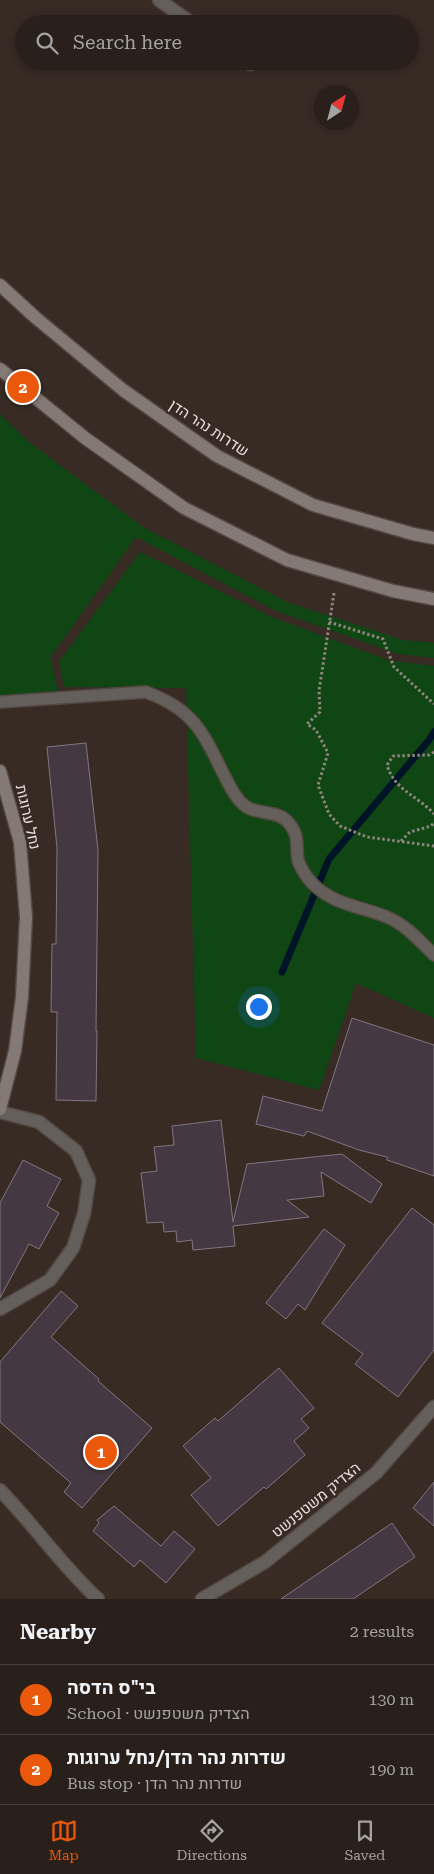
<!DOCTYPE html>
<html lang="en">
<head>
<meta charset="utf-8">
<style>
	body { margin:0; font-family:"Roboto Serif",Heebo,serif; background:#312824; color:#f1f3f6 }
	.compass { position:absolute; left:314px; top:85px; width:45px; height:45px; border-radius:50%; background:#29201b; box-shadow:0 2px 8px #0003; rotate:36deg }
	.you { position:absolute; left:258px; top:1006px; width:18px; height:18px; margin:-12px; border:4px solid #fff; border-radius:50%; background:#1a73e8; box-shadow:0 0 0 8px #1a73e833 }
	.badge { display:grid; place-items:center; width:32px; height:32px; border-radius:50%; background:#ea580c; color:#fff; font-size:16px; font-weight:700 }
	.pin { position:absolute; translate:-50% -50%; border:2px solid #fff; box-shadow:0 1px 5px #0006 }
	.list { margin:0; padding:0; list-style:none }
	h2 { display:flex; justify-content:space-between; align-items:center; height:65px; margin:0; padding:0 20px; font-size:21px }
	h2 small { font-size:16px; font-weight:400; color:#a5a3a3 }
	.list li { display:grid; grid-template-columns:32px 1fr auto; gap:15px; align-items:center; box-sizing:border-box; height:70px; padding:0 20px; border-top:1px solid #453e3a }
	.list b { display:block; font-size:19px; white-space:nowrap }
	.list p { margin:0; font-size:16px; white-space:nowrap; color:#a5a3a3 }
	.list em { font-size:16px; font-style:normal; color:#a5a3a3 }
	.icon { flex:none; width:28px; height:28px; fill:none; stroke:currentColor; stroke-width:2; stroke-linecap:round; stroke-linejoin:round }
	.map { position:relative; flex:none; width:434px; height:1599px; overflow:hidden }
	.search { position:absolute; background:#29201b; box-shadow:0 2px 8px #0003; left:15px; right:15px; top:15px; height:55px; display:flex; align-items:center; gap:12px; box-sizing:border-box; padding:0 18px; border-radius:28px; color:#a5a3a3; font-size:19px }
	.sheet { height:205px; background:#29201b }
	nav { display:flex; justify-content:space-around; align-items:center; box-sizing:border-box; height:70px; border-top:1px solid #453e3a; background:#29201b; font-size:14px; color:#a5a3a3 }
	nav a { display:grid; justify-items:center; gap:2px }
	nav .on { color:#ea580c }
	.map>svg:first-child { display:block }
	.green { fill:#104514 }
	.lines { fill:none; stroke-linecap:round; stroke-linejoin:round }
	.stream { stroke:#001427; stroke-width:7 }
	.building { fill:#443943; stroke:#827680 }
	.lane-casing { stroke:#544842; stroke-width:14 }
	.street-casing { stroke:#544842; stroke-width:15 }
	.secondary-casing { stroke:#544842; stroke-width:15 }
	.path { stroke:#90857f; stroke-width:3; stroke-dasharray:2.5 2.5; stroke-linecap:butt }
	.lane { stroke:#655f5b; stroke-width:11 }
	.street { stroke:#655f5b; stroke-width:12 }
	.secondary { stroke:#847a75; stroke-width:12 }
	.labels { text-anchor:middle; dominant-baseline:central; stroke-width:5; stroke-linejoin:round; paint-order:stroke }
	.street-label { font-size:15px; fill:#ebe3de; stroke:#372b24 }
</style>
</head>
<body>
<div class="map">
<svg width="434" height="1599" viewBox="0 0 434 1599">
	<rect width="100%" height="100%" fill="#372b24"/>
	<g class="green">
		<polygon points="0,414 29,442 143,527 287,602 403,640 434,643 434,658 398,654 274,610 136,537 50,658 60,697 0,701"/>
		<polygon points="140,552 272,617 388,660 434,666 434,1018 356,983 319,1090 196,1058 186,688 64,687 59,662"/>
	</g>
	<g class="lines">
		<polyline class="stream" points="282,972 329,859 429,740 434,732"/>
	</g>
	<g class="building">
		<polygon points="86,743 98,850 96,1031 97,1031 96,1101 56,1100 57,1012 51,1012 52,944 56,944 57,848 47,747"/>
		<polygon points="352,1018 434,1045 434,1176 387,1160 387,1157 359,1150 307,1131 304,1136 256,1124 263,1096 322,1111"/>
		<polygon points="221,1120 233,1222 247,1164 342,1154 382,1184 371,1203 321,1172 324,1196 287,1200 309,1217 233,1226 235,1246 193,1250 192,1240 177,1242 176,1231 164,1232 163,1222 147,1223 141,1173 157,1171 154,1147 174,1145 172,1126"/>
		<polygon points="23,1160 61,1179 47,1206 59,1213 39,1249 29,1244 0,1298 0,1203"/>
		<polygon points="412,1208 434,1225 434,1350 398,1397 355,1364 363,1354 322,1323"/>
		<polygon points="324,1229 345,1245 305,1310 298,1304 286,1319 266,1303"/>
		<polygon points="61,1291 78,1306 51,1337 99,1379 98,1381 152,1428 82,1508 64,1492 71,1483 0,1422 0,1362"/>
		<polygon points="279,1368 314,1408 301,1419 309,1428 294,1441 305,1455 266,1489 264,1487 218,1526 191,1495 211,1478 183,1446 215,1418 218,1421"/>
		<polygon points="434,1482 434,1526 413,1508"/>
		<polygon points="114,1506 161,1546 174,1531 195,1549 166,1583 140,1560 134,1567 93,1531 99,1523 97,1520"/>
		<polygon points="392,1523 415,1557 353,1599 281,1599"/>
	</g>
	<g class="lines">
		<defs>
			<path id="lane" d="M0,702L146,692C192,709 202,730 222,771C229,784 234,797 245,806C257,815 277,810 287,821C301,836 295,844 298,860C300,867 307,878 312,883C333,905 360,906 387,917C406,925 419,940 434,955"/>
			<g id="street">
				<polyline points="159,0 193,24"/>
				<polyline points="246,61 250,64"/>
				<polyline points="0,1112 39,1122 76,1151 89,1180 84,1214 73,1248 50,1280 0,1309"/>
				<path d="M0,1490C34,1525 62,1566 98,1599"/>
				<polyline points="202,1599 265,1562 376,1473 434,1407"/>
			</g>
			<g id="secondary">
				<polyline points="0,285 36,318 123,390 217,456 313,505 413,534 434,538"/>
				<polyline points="0,369 85,438 184,508 287,560 393,591 434,599"/>
				<polyline points="0,771 20,842 26,917 22,997 15,1051 0,1109"/>
			</g>
		</defs>
		<use href="#lane" class="lane-casing"/>
		<use href="#street" class="street-casing"/>
		<use href="#secondary" class="secondary-casing"/>
		<g class="path">
			<polyline points="334,593 319,691 320,712 307,724 316,730 328,753 318,785 329,814 340,826 367,837 434,846"/>
			<polyline points="329,622 383,639 394,667 434,704"/>
			<path d="M434,752L429,755L393,756L387,765C394,790 418,796 434,814"/>
			<polyline points="401,841 410,832 431,826 434,823"/>
		</g>
		<use href="#lane" class="lane"/>
		<use href="#street" class="street"/>
		<use href="#secondary" class="secondary"/>
	</g>
	<g class="labels">
		<g class="street-label">
			<text transform="translate(209 428) rotate(33)">שדרות נהר הדן</text>
			<text transform="translate(28 817) rotate(77)">נחל ערוגות</text>
			<text transform="translate(316 1500) rotate(-39)">הצדיק משטפנשט</text>
		</g>
	</g>
</svg>
<svg class="compass" viewBox="-18 -18 36 36"><path d="M0-13l5 13h-10z" fill="#e53935"/><path d="M0 13l5-13h-10z" fill="#a5a3a3"/></svg>
<div class="you"></div>
<div class="pin badge" style="left:101px;top:1452px">1</div>
<div class="pin badge" style="left:23px;top:387px">2</div>
<div class="search"><svg class="icon" aria-label="search" viewBox="0 0 24 24"><circle cx="10" cy="10" r="6"/><path d="M15 15l6 6"/></svg>Search here</div>
</div>
<section class="sheet">
<h2>Nearby<small>2 results</small></h2>
<ul class="list">
<li><span class="badge">1</span><div><b>בי&quot;ס הדסה</b><p>School · הצדיק משטפנשט</p></div><em>130 m</em></li>
<li><span class="badge">2</span><div><b>שדרות נהר הדן/נחל ערוגות</b><p>Bus stop · שדרות נהר הדן</p></div><em>190 m</em></li>
</ul>
</section>
<nav>
<a class="on"><svg class="icon" aria-label="map" viewBox="0 0 24 24"><path d="M3 6l6-2 6 2 6-2v14l-6 2-6-2-6 2zM9 4v14M15 6v14"/></svg>Map</a>
<a><svg class="icon" aria-label="directions" viewBox="0 0 24 24"><path d="M12 3l9 9-9 9-9-9zM9 14v-3h6M13 9l2 2-2 2"/></svg>Directions</a>
<a><svg class="icon" aria-label="saved" viewBox="0 0 24 24"><path d="M7 4h10v16l-5-4-5 4z"/></svg>Saved</a>
</nav>
</body>
</html>
